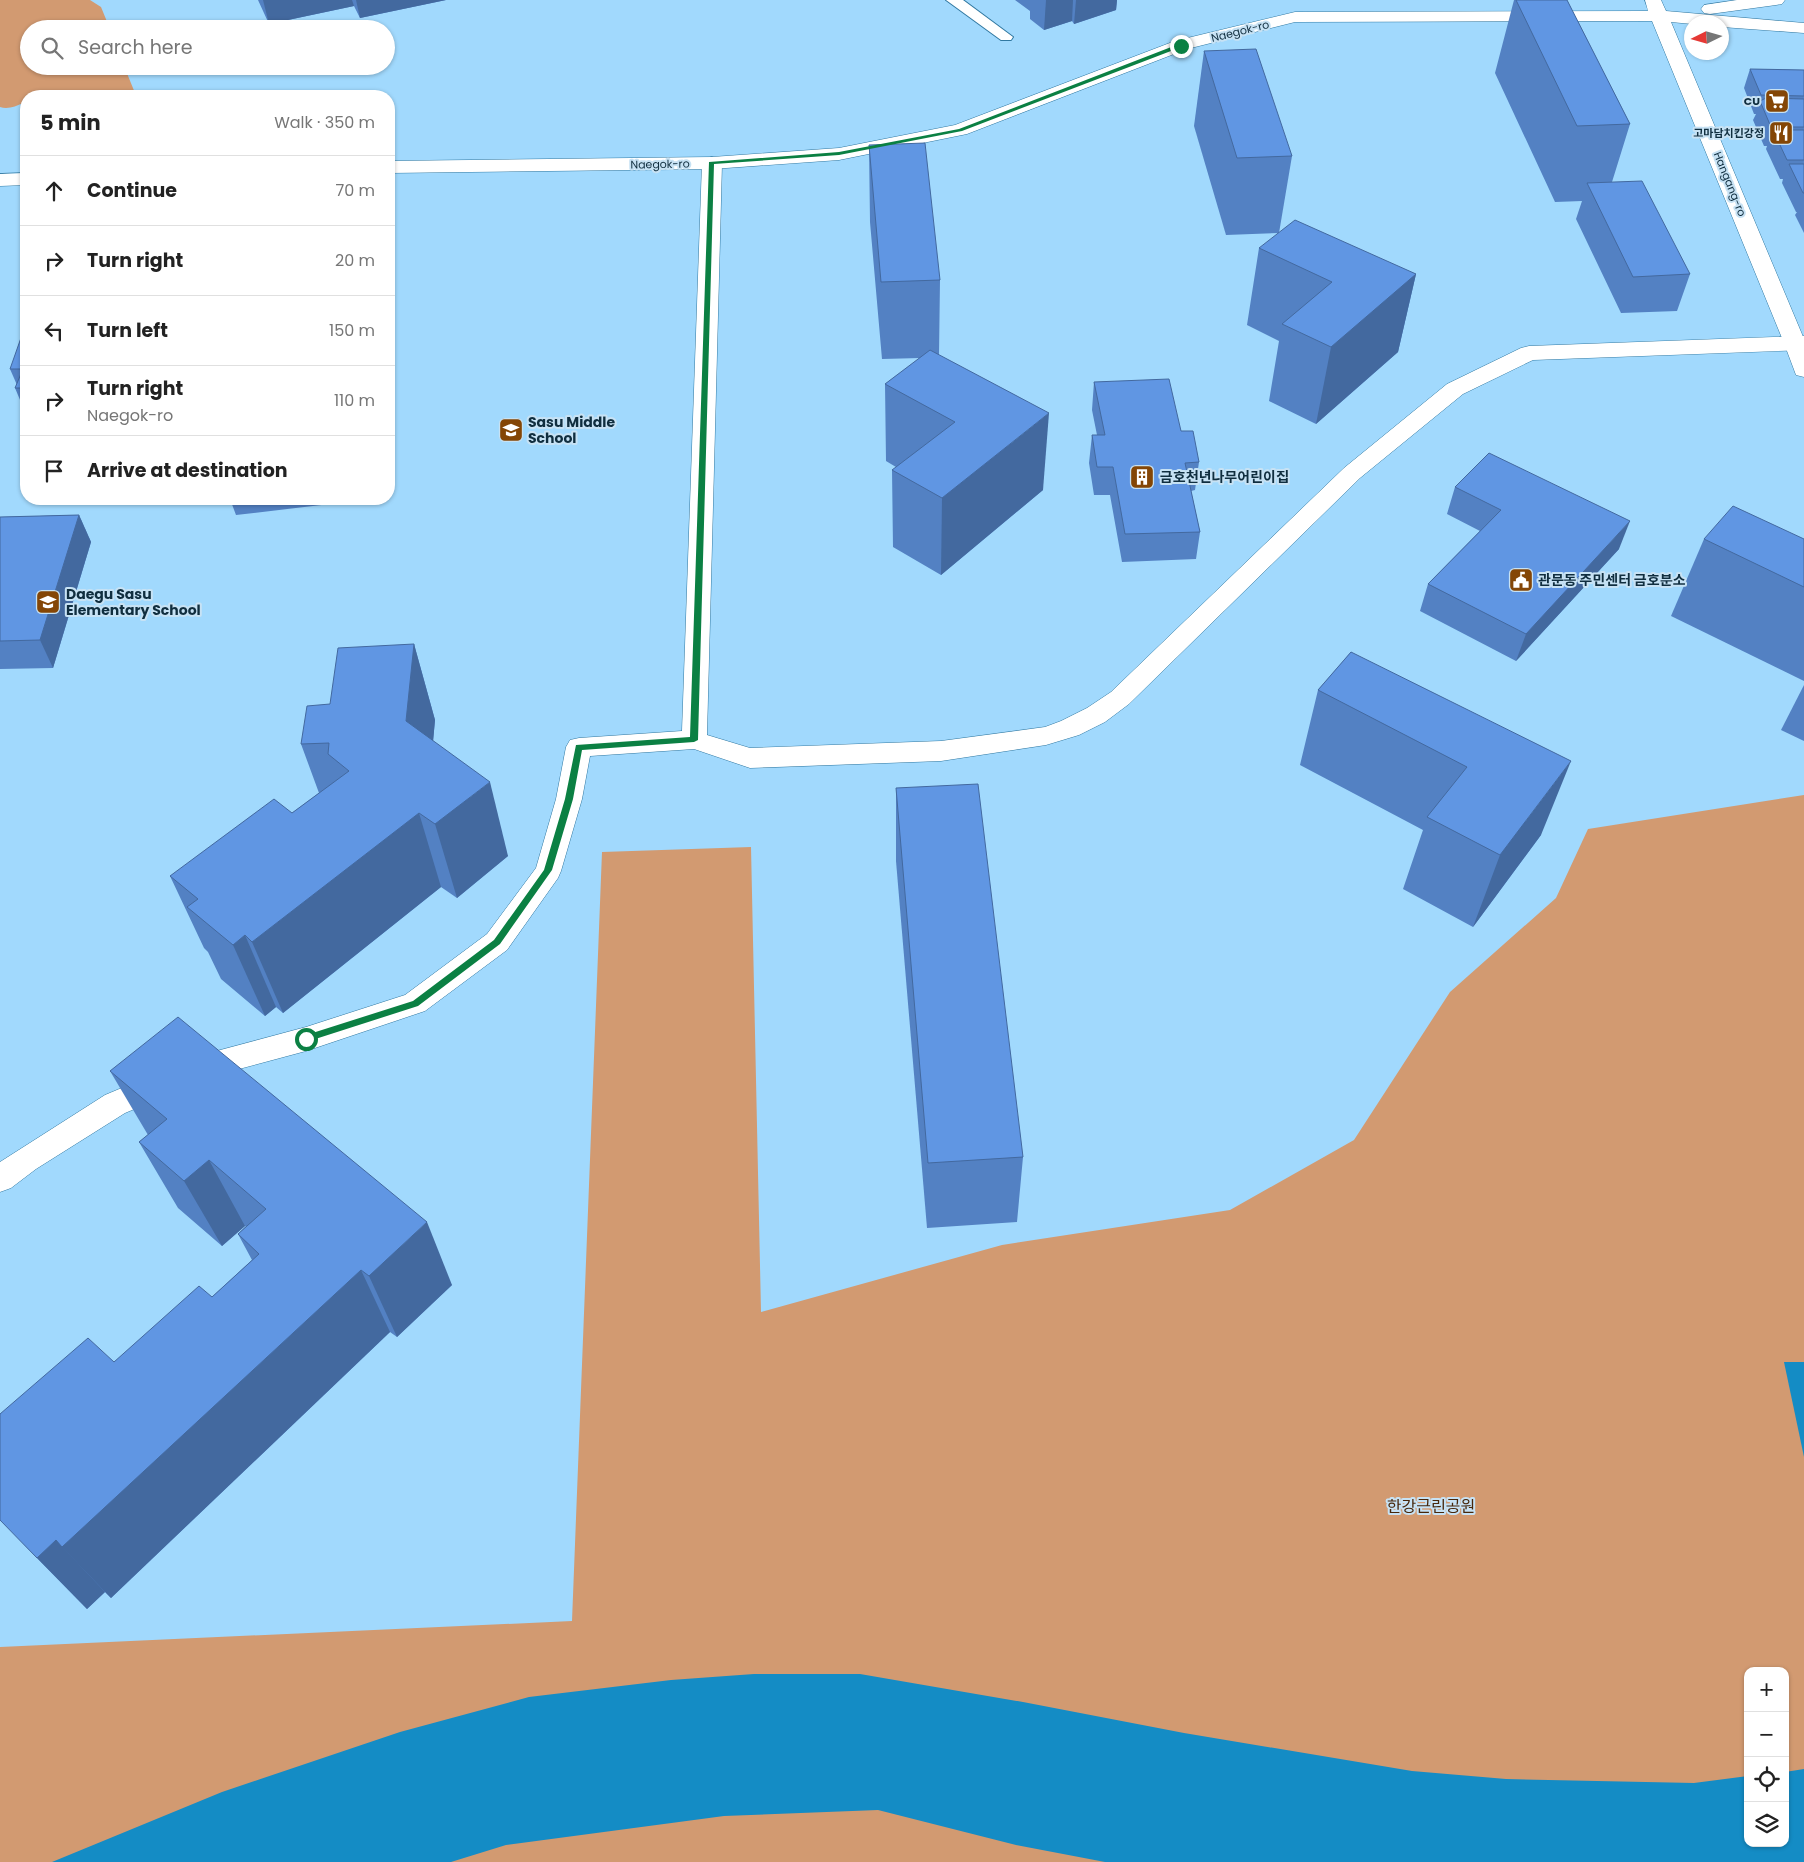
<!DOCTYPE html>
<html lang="en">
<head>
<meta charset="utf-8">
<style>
	body { margin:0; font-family:Poppins,"Noto Sans KR",sans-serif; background:#f6f6f6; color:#222 }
	.controls { position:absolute; right:15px; bottom:15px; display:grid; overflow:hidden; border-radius:10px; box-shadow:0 1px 4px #0004 }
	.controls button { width:45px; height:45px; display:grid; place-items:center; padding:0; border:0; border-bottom:1px solid #e0e0e0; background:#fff; color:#222; font:25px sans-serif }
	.compass { position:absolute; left:1684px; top:15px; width:45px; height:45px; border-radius:50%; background:#fff; box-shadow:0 1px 4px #0004; rotate:265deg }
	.stop { position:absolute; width:15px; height:15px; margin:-11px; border:4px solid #0b8043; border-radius:50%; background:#fff }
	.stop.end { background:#0b8043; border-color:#fff; box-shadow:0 1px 5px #0008 }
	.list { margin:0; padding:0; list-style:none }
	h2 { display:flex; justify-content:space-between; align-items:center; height:65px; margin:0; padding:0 20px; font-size:21px }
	h2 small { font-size:16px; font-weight:400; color:#767676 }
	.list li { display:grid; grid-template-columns:32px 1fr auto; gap:15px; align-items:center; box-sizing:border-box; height:70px; padding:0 20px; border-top:1px solid #e0e0e0 }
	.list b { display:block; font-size:19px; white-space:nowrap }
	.list p { margin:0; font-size:16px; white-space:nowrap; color:#767676 }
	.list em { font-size:16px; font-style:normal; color:#767676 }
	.icon { flex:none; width:28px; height:28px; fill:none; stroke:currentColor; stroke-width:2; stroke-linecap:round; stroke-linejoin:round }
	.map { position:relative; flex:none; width:1804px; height:1862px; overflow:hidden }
	.search { position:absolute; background:#fff; box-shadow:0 1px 4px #0004; left:20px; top:20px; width:375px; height:55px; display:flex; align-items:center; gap:12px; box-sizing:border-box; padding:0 18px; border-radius:28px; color:#767676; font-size:19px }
	.panel { position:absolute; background:#fff; box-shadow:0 1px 4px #0004; left:20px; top:90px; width:375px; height:415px; border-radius:20px }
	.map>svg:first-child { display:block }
	.green { fill:#d29a71; fill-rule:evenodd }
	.water { fill:#148cc5 }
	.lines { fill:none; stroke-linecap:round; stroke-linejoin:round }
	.lane-casing { stroke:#3078a1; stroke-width:2 }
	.street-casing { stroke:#3078a1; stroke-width:1 }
	.secondary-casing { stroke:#3078a1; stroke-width:1 }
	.lane { fill:#fff; fill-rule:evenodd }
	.street { fill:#fff; fill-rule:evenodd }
	.secondary { fill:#fff; fill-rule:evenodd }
	.wall { fill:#5381c3 }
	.shaded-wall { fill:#43699f }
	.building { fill:#6096e3; stroke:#43699f }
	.route { fill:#0b8043 }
	.labels { text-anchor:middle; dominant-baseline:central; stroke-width:4; stroke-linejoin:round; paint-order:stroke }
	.far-street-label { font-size:11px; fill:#102e3f; stroke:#c7e2f4 }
	.far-poi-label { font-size:11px; font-weight:bold; fill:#102e3f; stroke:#c7e2f4; text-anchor:end }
	.poi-label { font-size:14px; font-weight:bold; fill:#102e3f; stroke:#c7e2f4; text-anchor:start }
	.near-park-label { font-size:16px; fill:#47270b; stroke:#c7e2f4 }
</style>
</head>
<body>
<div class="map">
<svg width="1804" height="1862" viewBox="0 0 1804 1862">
	<rect width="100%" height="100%" fill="#a1d9fd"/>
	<g class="green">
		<path d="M0,0H90L101,7L110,29H29V66H124L135,93L26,96L23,103C16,106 8,110 0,107Z"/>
		<path d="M1804,795V1862H0V1647L572,1621L602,852L751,847L761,1312L1002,1245L1230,1210L1354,1140L1450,992L1556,898L1588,829ZM1748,1671H1785V1843H1748Z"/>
	</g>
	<g class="water">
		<polygon points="1784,1362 1804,1362 1804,1457"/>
		<polygon points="754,1674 860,1674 1023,1702 1184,1733 1412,1771 1506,1779 1694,1783 1748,1776 1748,1843 1785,1843 1785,1772 1804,1769 1804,1862 1105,1862 1016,1845 878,1810 724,1816 506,1845 451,1862 52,1862 222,1792 400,1732 529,1697 671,1680"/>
	</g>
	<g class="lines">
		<defs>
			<polygon id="lane" points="946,0 963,0 1013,37 1011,40 1001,40"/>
			<polygon id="street" points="712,157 719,159 722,163 707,735 750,748 941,741 1045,727 1061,721 1087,708 1111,692 1344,468 1447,384 1521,348 1529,346 1804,336 1804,350 1533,360 1463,394 1360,478 1129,704 1105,722 1079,735 1046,745 941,761 750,768 694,749 590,756 582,799 561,871 558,878 507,950 425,1011 306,1051 213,1076 125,1113 36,1169 11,1188 0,1192 0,1162 105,1095 198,1056 306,1027 405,995 487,934 536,868 556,799 566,747 570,740 579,738 682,731 702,163 705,159"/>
			<g id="secondary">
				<polygon points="1645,0 1661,0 1666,11 1804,23 1804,33 1722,27 1722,22 1692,22 1692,24 1671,22 1804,339 1804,377 1796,375 1784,343 1652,21 1295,22 1187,49 967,134 839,160 712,169 389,173 389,161 712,157 839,148 955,125 1175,41 1295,12 1648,11"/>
				<polygon points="1737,0 1785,0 1782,4 1776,5 1710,14 1704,13 1701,9 1704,5"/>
				<polygon points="26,173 26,185 0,186 0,174"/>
			</g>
		</defs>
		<use href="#lane" class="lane-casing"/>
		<use href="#street" class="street-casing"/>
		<use href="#secondary" class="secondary-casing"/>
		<use href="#lane" class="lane"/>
		<use href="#street" class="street"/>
		<use href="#secondary" class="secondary"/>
	</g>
	<g class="wall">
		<polygon points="258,0 446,0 360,18 354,6 269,24"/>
		<polygon points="1015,0 1117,0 1116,10 1074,24 1072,21 1044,30 1030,19 1030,11"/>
		<polygon points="1514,0 1567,0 1630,124 1612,182 1690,274 1677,311 1621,313 1576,219 1582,201 1555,202 1495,73"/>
		<polygon points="1204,51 1292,156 1279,233 1226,235 1194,126"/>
		<polygon points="1750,69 1804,70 1804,233 1795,215 1797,212 1796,212 1782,183 1783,179 1780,179 1766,149 1767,146 1764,146 1753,120 1756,114 1754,114 1744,88"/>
		<polygon points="869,145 940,280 939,355 1043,490 941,575 893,547 892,470 896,467 886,461 885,384 920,358 882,359 870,222"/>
		<polygon points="1259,248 1416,274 1398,352 1316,424 1269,401 1279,341 1247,325"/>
		<polygon points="26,335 26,414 15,388 17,385 10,369"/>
		<polygon points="1094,382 1181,431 1199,462 1195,490 1191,491 1200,532 1196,559 1122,562 1110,495 1094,495 1089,463 1092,435 1097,435 1092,410"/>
		<polygon points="1455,487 1619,549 1516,661 1420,611 1428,584 1480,531 1447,514"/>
		<polygon points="230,499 330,499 330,504 236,515"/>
		<polygon points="79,515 91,542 53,668 0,669 0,517"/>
		<polygon points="1704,539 1804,539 1804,681 1671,616"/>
		<polygon points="414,644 435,720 433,741 508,856 457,898 441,887 283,1013 276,1007 265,1016 221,979 208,952 204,948 170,876 292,813 319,793 301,744 330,704"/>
		<polygon points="1351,652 1541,835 1473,927 1403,889 1423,830 1300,765 1318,690"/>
		<polygon points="1804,685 1804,741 1781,730"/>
		<polygon points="896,788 1023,1157 1017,1222 927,1228 896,861"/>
		<polygon points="110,1071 452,1285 397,1337 390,1332 111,1598 105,1592 87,1609 37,1558 114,1362 212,1297 252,1260 238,1234 246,1226 245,1226 222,1246 178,1208 139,1142 148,1135"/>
	</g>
	<g class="shaded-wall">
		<polygon points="263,0 352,0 354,6 269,24"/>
		<polygon points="356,0 446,0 360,18"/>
		<polygon points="1046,0 1073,0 1072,21 1044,30"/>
		<polygon points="1076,0 1117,0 1116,10 1074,24"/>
		<polygon points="1416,274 1398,352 1316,424 1331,347"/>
		<polygon points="1049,413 1043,490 941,575 942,498"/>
		<polygon points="79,515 91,542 53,668 40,640"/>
		<polygon points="1630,521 1619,549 1516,661 1526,634"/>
		<polygon points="414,644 435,720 428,797 406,721"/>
		<polygon points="1571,761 1541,835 1473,927 1500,855"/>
		<polygon points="490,782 508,856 457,898 435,824"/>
		<polygon points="419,813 441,887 283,1013 252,942"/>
		<polygon points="245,935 276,1007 265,1016 233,945"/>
		<polygon points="209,1160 245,1226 222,1246 184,1181"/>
		<polygon points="427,1222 452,1285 397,1337 369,1276"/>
		<polygon points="361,1270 390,1332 111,1598 62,1547"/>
		<polygon points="56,1540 105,1592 87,1609 37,1558"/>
	</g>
	<g class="building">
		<polygon points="1516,0 1567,0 1630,124 1577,126"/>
		<polygon points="1256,49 1292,156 1237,158 1204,51"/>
		<polygon points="1750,69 1804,70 1804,96 1761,95"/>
		<polygon points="1766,98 1804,99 1804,127 1771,127 1760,101"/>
		<polygon points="1773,130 1804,130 1804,160 1787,160"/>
		<polygon points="925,143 940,280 881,282 869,145"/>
		<polygon points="1789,164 1804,164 1804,193 1803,193"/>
		<polygon points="1642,181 1690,274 1633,277 1587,183"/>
		<polygon points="1295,220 1416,274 1331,347 1282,324 1332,282 1259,248"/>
		<polygon points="22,335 26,335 26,388 15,388 23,369 10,369"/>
		<polygon points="930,350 1049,413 942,498 892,470 955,422 885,384"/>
		<polygon points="1169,379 1181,431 1193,431 1199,462 1185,463 1200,532 1125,534 1113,467 1097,467 1092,435 1105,435 1094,382"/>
		<polygon points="1489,453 1630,521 1526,634 1428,584 1501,510 1455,487"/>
		<polygon points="1733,506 1804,539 1804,587 1704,539"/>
		<polygon points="79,515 40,640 0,641 0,517"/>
		<polygon points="414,644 406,721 490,782 435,824 419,813 252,942 245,935 233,945 187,907 198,899 170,876 274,799 292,813 349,771 328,754 329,743 301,744 307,706 330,704 338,648"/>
		<polygon points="1351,652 1571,761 1500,855 1427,817 1467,767 1318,690"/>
		<polygon points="978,784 1023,1157 928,1163 896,788"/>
		<polygon points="178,1017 427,1222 369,1276 361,1270 62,1547 56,1540 37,1558 0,1520 0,1414 88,1338 114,1362 199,1286 212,1297 259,1254 238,1234 266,1209 209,1160 184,1181 139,1142 167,1119 110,1071"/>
	</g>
	<polygon class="route" points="1179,44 1184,46 962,131 839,155 714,164 698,740 694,742 582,750 573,799 552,870 500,944 418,1006 306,1042 303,1041 303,1036 413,1001 494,940 544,870 565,799 576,745 690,737 709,162 839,152 959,129"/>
	<defs>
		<symbol id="supermarket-square" viewBox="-11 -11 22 22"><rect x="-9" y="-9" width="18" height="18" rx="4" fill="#844606" stroke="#c7e2f4"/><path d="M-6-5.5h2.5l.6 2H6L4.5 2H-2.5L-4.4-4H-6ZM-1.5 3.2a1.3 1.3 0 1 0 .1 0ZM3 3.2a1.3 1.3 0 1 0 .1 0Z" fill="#fff"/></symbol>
		<symbol id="restaurant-square" viewBox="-11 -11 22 22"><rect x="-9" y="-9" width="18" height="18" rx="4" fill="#844606" stroke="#c7e2f4"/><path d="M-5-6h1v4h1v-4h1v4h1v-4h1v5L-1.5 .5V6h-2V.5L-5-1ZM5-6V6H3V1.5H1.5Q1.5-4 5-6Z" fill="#fff"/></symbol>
		<symbol id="school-square" viewBox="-11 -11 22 22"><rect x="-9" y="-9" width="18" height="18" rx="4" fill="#844606" stroke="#c7e2f4"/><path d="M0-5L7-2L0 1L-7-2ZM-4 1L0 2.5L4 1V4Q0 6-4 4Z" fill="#fff"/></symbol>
		<symbol id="building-square" viewBox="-11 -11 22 22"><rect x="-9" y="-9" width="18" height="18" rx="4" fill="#844606" stroke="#c7e2f4"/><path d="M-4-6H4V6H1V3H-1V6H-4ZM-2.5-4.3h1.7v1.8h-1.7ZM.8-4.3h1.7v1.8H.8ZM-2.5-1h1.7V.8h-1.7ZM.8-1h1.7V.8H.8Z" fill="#fff"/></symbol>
		<symbol id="civic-square" viewBox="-11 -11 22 22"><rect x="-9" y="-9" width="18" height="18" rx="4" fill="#844606" stroke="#c7e2f4"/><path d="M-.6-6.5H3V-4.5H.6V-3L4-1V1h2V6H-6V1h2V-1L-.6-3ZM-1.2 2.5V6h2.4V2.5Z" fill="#fff"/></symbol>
	</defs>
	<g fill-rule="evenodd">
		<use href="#supermarket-square" x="1763" y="87" width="28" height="28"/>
		<use href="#restaurant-square" x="1767" y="119" width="28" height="28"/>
		<use href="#school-square" x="497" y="416" width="28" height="28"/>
		<use href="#building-square" x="1128" y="463" width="28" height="28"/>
		<use href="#civic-square" x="1507" y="566" width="28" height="28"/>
		<use href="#school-square" x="34" y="588" width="28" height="28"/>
	</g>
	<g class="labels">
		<g class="far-street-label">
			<text transform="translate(1240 31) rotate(-14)">Naegok-ro</text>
			<text transform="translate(660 164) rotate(-1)">Naegok-ro</text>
			<text transform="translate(1730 184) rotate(68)">Hangang-ro</text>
		</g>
		<g class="far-poi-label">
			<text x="1760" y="101">CU</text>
			<text x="1764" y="133">고마담치킨강정</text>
		</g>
		<g class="poi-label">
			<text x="528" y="422">Sasu Middle<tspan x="528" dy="16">School</tspan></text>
			<text x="1160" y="477">금호천년나무어린이집</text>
			<text x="1538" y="580">관문동 주민센터 금호분소</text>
			<text x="66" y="594">Daegu Sasu<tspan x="66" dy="16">Elementary School</tspan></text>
		</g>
		<g class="near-park-label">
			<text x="1431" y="1506">한강근린공원</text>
		</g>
	</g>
</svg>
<div class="controls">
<button>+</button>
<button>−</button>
<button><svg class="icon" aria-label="locate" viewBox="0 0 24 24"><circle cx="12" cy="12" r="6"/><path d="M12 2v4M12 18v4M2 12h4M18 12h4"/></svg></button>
<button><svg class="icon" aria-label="layers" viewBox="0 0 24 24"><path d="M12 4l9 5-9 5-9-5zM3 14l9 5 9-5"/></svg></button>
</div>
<svg class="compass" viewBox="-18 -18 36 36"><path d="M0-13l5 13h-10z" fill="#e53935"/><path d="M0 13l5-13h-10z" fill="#767676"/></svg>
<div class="stop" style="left:306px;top:1039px"></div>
<div class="stop end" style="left:1181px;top:46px"></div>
<div class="search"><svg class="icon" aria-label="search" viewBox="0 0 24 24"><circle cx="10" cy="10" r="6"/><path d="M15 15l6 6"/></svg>Search here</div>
<section class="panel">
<h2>5 min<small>Walk · 350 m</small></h2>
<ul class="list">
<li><svg class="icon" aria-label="ahead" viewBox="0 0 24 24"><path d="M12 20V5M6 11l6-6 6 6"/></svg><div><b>Continue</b></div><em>70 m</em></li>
<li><svg class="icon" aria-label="right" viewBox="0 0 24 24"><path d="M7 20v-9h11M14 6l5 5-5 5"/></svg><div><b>Turn right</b></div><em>20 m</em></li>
<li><svg class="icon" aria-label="left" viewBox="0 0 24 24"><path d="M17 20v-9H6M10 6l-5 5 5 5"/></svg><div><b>Turn left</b></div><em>150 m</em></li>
<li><svg class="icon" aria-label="right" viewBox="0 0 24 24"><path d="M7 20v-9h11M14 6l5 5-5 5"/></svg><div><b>Turn right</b><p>Naegok-ro</p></div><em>110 m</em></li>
<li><svg class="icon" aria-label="arrive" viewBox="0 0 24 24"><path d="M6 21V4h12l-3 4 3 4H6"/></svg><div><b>Arrive at destination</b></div></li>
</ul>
</section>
</div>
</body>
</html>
